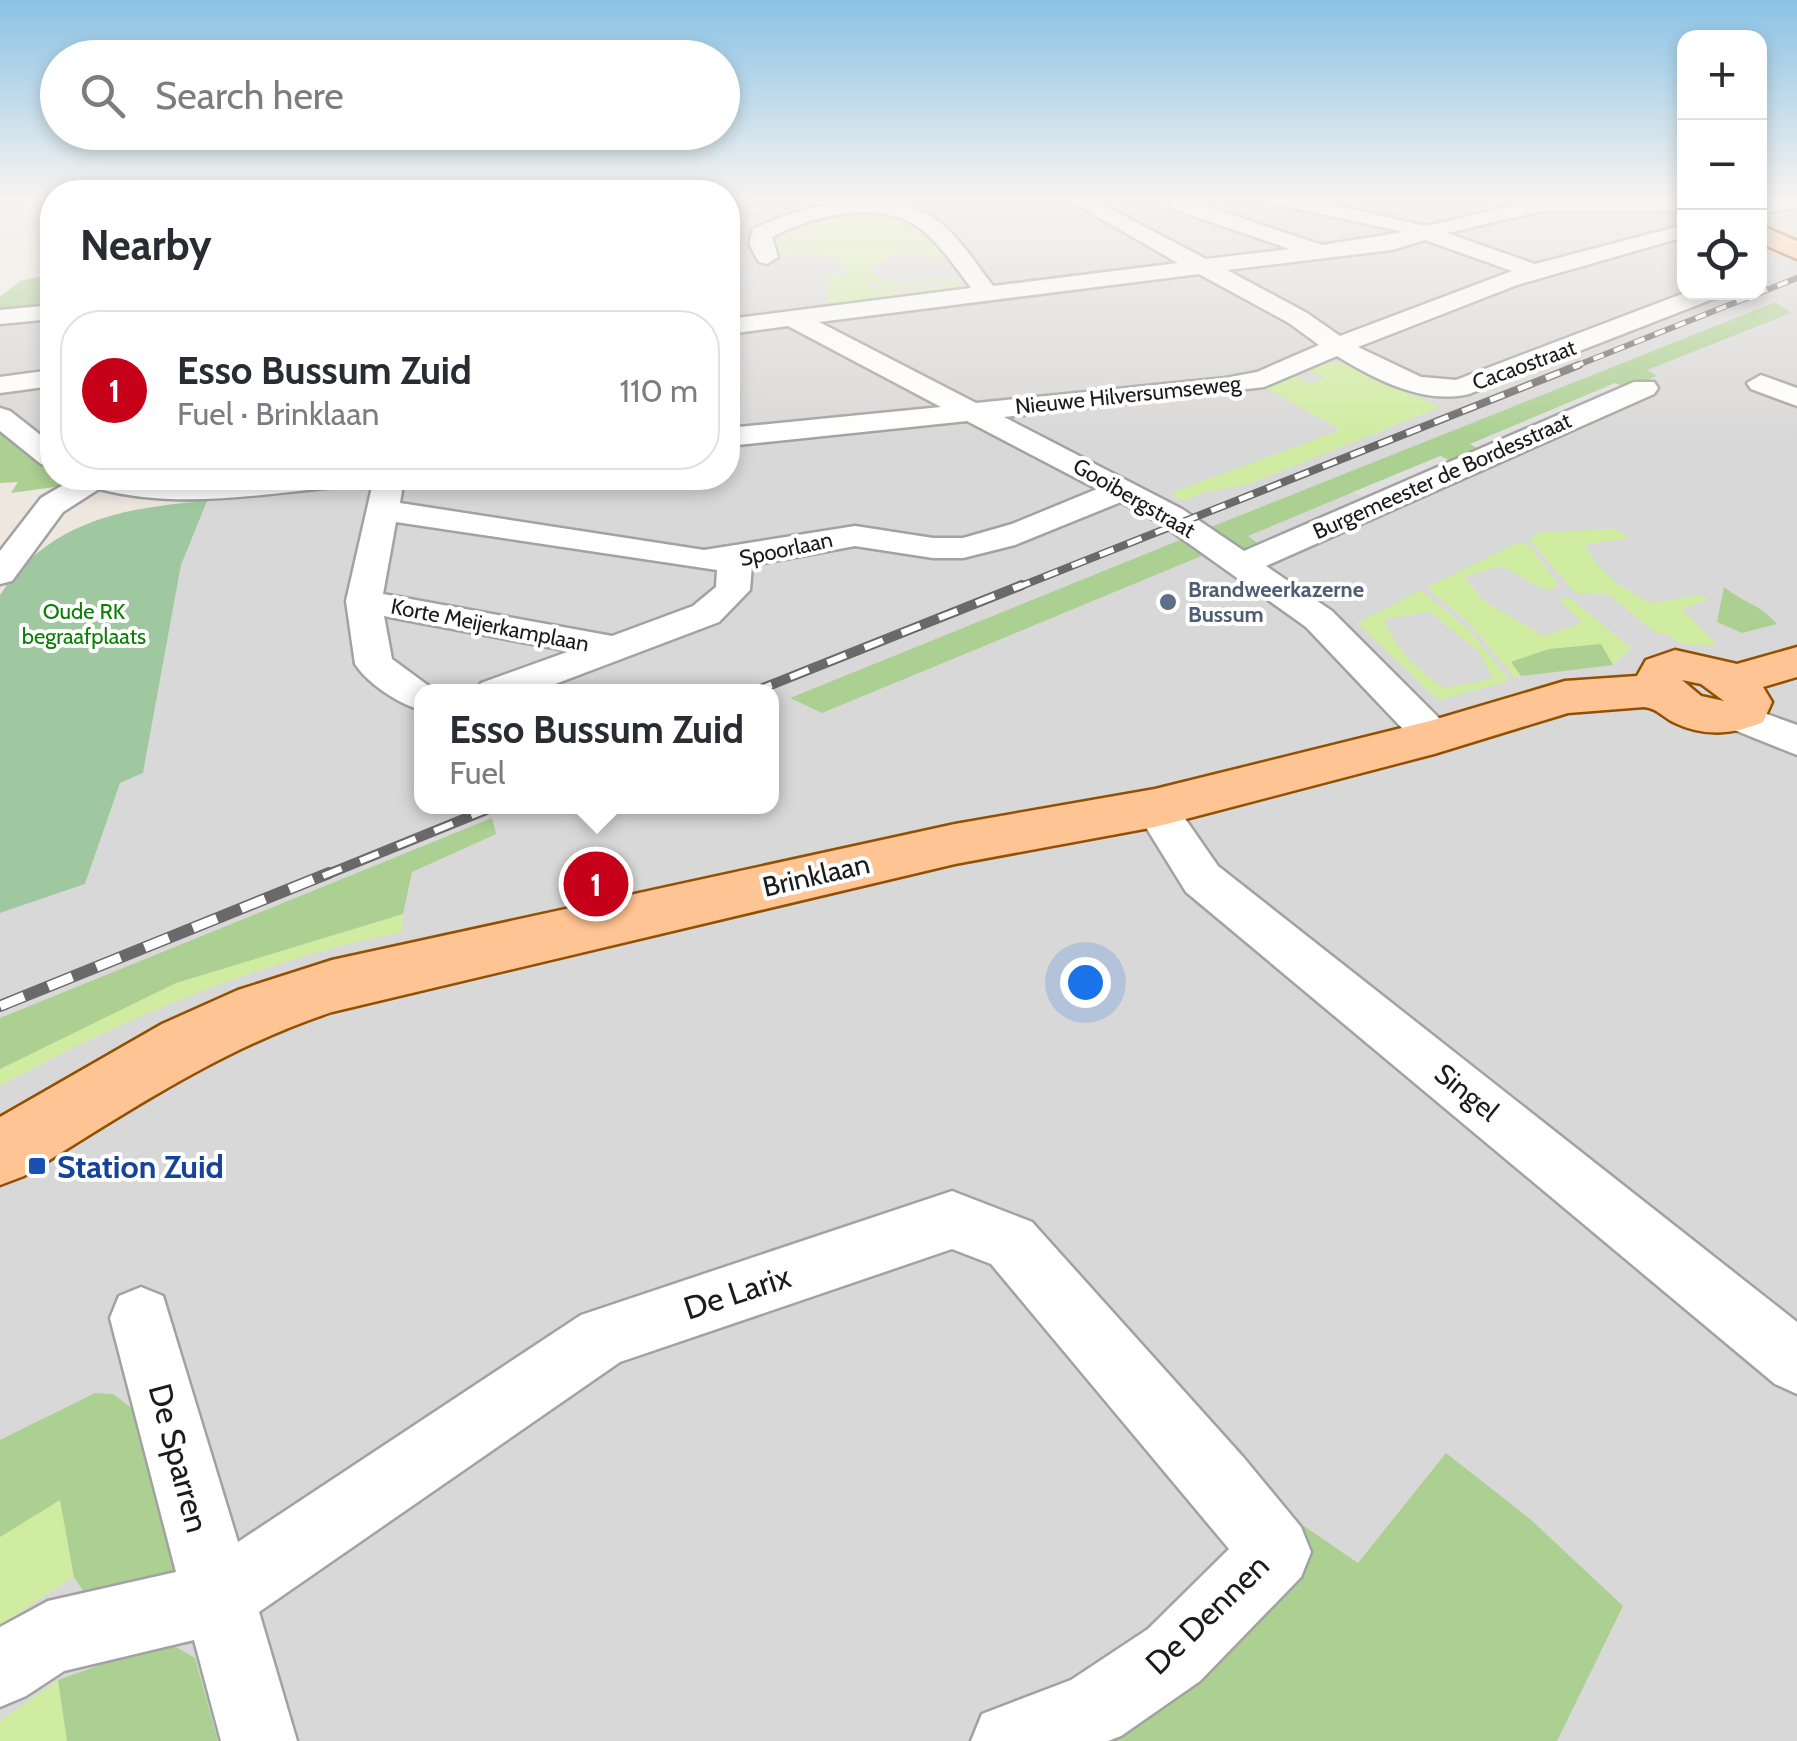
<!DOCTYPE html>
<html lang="en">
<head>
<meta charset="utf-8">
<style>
	body { margin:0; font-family:Cabin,sans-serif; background:#f2f2f3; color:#2b2b33 }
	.controls { position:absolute; right:30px; top:30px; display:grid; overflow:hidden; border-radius:20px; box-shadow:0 5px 15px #0003 }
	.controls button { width:90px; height:90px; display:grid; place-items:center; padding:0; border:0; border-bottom:2px solid #e1e1e2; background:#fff; color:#2b2b33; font:50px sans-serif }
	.you { position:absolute; left:1085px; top:982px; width:35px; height:35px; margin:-25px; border:8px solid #fff; border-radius:50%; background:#1a73e8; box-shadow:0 0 0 15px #1a73e833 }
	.badge { display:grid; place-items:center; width:65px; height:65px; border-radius:50%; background:#c60018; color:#fff; font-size:32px; font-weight:700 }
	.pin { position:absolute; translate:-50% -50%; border:5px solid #fff; box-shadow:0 2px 10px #0006 }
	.popup { position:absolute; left:414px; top:684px; width:365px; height:130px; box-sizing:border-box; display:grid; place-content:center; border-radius:20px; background:#fff; filter:drop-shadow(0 2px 8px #0005); font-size:32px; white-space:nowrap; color:#7c7c81 }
	.popup b { font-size:38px; color:#2b2b33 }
	.popup::after { content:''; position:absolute; left:50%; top:100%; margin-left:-20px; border:20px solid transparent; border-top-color:#fff }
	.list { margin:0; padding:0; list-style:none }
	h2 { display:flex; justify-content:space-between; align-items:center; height:130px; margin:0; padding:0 40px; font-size:42px }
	h2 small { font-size:32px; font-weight:400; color:#7c7c81 }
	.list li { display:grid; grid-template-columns:65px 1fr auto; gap:30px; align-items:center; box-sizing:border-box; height:160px; margin:0 20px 20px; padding:0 20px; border:2px solid #e1e1e2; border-radius:40px }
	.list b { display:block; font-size:38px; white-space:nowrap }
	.list p { margin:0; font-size:32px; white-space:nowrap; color:#7c7c81 }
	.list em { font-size:32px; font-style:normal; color:#7c7c81 }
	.icon { flex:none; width:55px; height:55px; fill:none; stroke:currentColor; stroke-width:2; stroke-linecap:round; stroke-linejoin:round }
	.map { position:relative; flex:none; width:1797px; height:1741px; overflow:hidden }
	.search { position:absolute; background:#fff; box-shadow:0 5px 15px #0003; left:40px; top:40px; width:700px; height:110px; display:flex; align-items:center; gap:25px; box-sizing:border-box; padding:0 35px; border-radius:55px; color:#7c7c81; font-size:38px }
	.panel { position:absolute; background:#fff; box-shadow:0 5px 15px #0003; left:40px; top:180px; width:700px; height:310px; border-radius:40px }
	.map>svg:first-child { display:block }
	.residential { fill:#d9d8d8; fill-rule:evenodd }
	.grass { fill:#cfeca1; fill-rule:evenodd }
	.forest { fill:#abd091 }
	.cemetery { fill:#9fc8a1 }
	.parking { fill:#dfdfdf }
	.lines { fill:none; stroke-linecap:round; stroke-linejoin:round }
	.minor-casing { stroke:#a2a2a2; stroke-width:5 }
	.major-casing { stroke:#925000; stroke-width:5 }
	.minor { fill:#fff; fill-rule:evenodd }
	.major { fill:#ffc493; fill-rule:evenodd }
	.rail-far3-casing { stroke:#696969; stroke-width:6 }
	.rail-far2-casing { stroke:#696969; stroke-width:8 }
	.rail-far1-casing { stroke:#696969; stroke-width:10 }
	.rail-casing { stroke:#696969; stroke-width:12 }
	.rail-far3 { stroke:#fff; stroke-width:4; stroke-dasharray:11; stroke-linecap:butt }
	.rail-far2 { stroke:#fff; stroke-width:5; stroke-dasharray:15; stroke-linecap:butt }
	.rail-far1 { stroke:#fff; stroke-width:6; stroke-dasharray:20; stroke-linecap:butt }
	.rail { stroke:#fff; stroke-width:9; stroke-dasharray:26; stroke-linecap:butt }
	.service-dot { fill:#5c6f8a; stroke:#fff; stroke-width:4 }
	.transit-dot { fill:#1a4fb4; stroke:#fff; stroke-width:4 }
	.labels { text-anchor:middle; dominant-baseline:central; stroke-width:8; stroke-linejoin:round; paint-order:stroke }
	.far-street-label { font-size:22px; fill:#1b1b1b; stroke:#fff }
	.far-service-label { font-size:22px; font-weight:bold; fill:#4e5e75; stroke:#fff; text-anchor:start }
	.far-park-label { font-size:22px; fill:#097e04; stroke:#fff }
	.street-label { font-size:28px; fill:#1b1b1b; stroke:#fff }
	.near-transit-label { font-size:32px; font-weight:bold; fill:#164399; stroke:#fff; text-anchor:start }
	.near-street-label { font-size:32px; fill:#1b1b1b; stroke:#fff }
</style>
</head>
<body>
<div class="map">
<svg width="1797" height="1741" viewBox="0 0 1797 1741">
	<rect width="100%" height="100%" fill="#eee7e0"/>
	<g class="residential">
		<path d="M728,197H1684V292H1760V197H1797V1741H0V913L85,884L120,783L143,773L181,565L206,502L178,503L93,478H728ZM421,692H771V806H421Z"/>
		<polygon points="52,291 52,457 0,421 0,305"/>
	</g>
	<g class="grass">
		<path d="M846,211H884L923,225L904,235L927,229L951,257L937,260L928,253L892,255L871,270L877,279L904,286L947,278L962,281L888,289L862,280C883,302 934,286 962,283L967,289L827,306L829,285L825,278L846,275L841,260L807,252L771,258L767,248L798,240L765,245L792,234L795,223Z"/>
		<polygon points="1329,362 1344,364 1440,407 1249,484 1205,492 1182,501 1171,493 1341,430 1266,388 1296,377 1311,384 1326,377 1307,371"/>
		<polygon points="1615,529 1631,538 1584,545 1597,565 1616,583 1650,603 1702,595 1708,600 1682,609 1718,646 1681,644 1665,633 1657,634 1608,594 1575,593 1529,539 1540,532"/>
		<polygon points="1520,542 1531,547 1559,586 1546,590 1501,566 1464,577 1483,600 1543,636 1582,623 1559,599 1570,598 1631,648 1613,665 1600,644 1512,661 1521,676 1515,678 1470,624 1427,587"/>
		<path d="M1421,590L1469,630L1510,681L1438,700L1357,623ZM1430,612L1479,652L1493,679L1444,688C1416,668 1397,652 1384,619Z"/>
		<path d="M403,914L402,932C259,961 127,1016 0,1086V1069L176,983Z"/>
		<polygon points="60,1499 74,1577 0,1625 0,1537"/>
		<polygon points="58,1680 67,1741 0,1741 0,1721"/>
	</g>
	<g class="forest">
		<polygon points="52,274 52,309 0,314 0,297 20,281"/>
		<polygon points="1776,302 1791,313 1647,370 1657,376 1472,445 1476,447 1452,462 1440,456 1248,536 1260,545 1246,551 1211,527"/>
		<polygon points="4,433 52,468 52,476 62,482 62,486 11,493 18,482 0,483 0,434"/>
		<polygon points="1190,536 1211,552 822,713 790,698"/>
		<path d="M1724,587C1745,604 1757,602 1777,624L1742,633L1717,622Z"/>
		<polygon points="1601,644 1613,665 1521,676 1511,662 1549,649"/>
		<polygon points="492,818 496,834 412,872 403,914 176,983 0,1069 0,1018"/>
		<polygon points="95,1393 113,1394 133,1409 181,1595 89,1600 74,1577 60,1500 0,1537 0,1440"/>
		<polygon points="1446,1453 1529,1518 1623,1606 1557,1741 1065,1741 1204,1640 1304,1526 1358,1563"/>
		<polygon points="174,1646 195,1658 218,1741 67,1741 58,1680 117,1659"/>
	</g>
	<path class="cemetery" d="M207,501L181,565L143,773L120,783L85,884L0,913V595C48,521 125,507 207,501Z"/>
	<g class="parking">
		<polygon points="1615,383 1628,389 1484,452 1470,444"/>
		<polygon points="1441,456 1458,465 1371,502 1353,492"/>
	</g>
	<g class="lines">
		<defs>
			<g id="minor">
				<path d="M1063,197H1088L1206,259L1290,249L1173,209L1170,205L1173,201L1219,197L1202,205L1322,245L1404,232L1270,203L1260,197H1298L1426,226L1542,199H1684V211H1542L1447,233L1535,264L1684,225V237L1517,285L1358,347L1421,377L1456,380L1687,292H1722L1718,297L1469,394C1423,405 1375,379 1337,356L1264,387L1004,417L1182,509L1244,551L1634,382H1654L1658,388L1654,394L1266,566L1332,611L1448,727L1454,737L1448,747L1434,751L1420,747L1306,627L1160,523L1121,502L1015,545L963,558H933L855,546L752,565L750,590L719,622L534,692H476L481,683L570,651L384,616L392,659L437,692H421V710C399,704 368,684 355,664L346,601L374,478H404L400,503L704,550L855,526L933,538H963L1012,524L1097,489L967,421L728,446V428L941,407L788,326L728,334V319L971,288C956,268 941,245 921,229C879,198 813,216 772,237L778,257L767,264L759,262L749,244L753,229C806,204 886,183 938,221C960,238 976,264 993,286L1178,263ZM1425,240L1512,271L1340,336L1307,313L1227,270L1392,250ZM1199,274L1289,323L1319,345L1257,372L1225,378L976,403L819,322ZM396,522L717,570L716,587L693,606L612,636L383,594Z"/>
				<polygon points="1797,197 1797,208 1760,213 1760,201"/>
				<polygon points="52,305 52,319 0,324 0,310"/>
				<polygon points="52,370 52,386 0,393 0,377"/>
				<polygon points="1761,375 1797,388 1797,406 1751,389 1747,383"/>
				<polygon points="0,408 10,411 52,444 52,467 41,464 0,431"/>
				<path d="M75,478L181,482L350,478L346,484L335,487C256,495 176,509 99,489L63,512L12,581L0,584V551L41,498Z"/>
				<polygon points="1736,703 1797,725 1797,755 1722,725 1716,716 1722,707"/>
				<polygon points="1155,792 1170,797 1218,866 1797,1322 1797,1394 1775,1384 1186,892 1134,808 1140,797"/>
				<polygon points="952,1191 1032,1222 1244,1458 1301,1527 1311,1552 1301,1577 1200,1681 1121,1736 1108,1741 971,1741 982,1714 1071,1680 1148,1629 1229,1549 991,1264 952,1249 620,1362 259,1612 297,1741 221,1741 194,1640 64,1671 26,1696 0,1707 0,1627 48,1601 176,1572 110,1318 119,1296 141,1287 163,1296 238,1542 581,1315"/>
			</g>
			<g id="major">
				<polygon points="1760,225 1797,241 1797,259 1760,243"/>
				<path d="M1797,647V677L1763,687L1772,702L1763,722C1732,735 1704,737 1673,722C1662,716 1656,708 1644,707L1568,713L1434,754L1155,827L955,864L332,1012C220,1049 124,1114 24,1176L0,1185V1117L162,1024L238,990L332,960L955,824L1155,789L1430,721L1565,681L1637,676L1646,660L1675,650L1737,664ZM1682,680L1701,684L1724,701L1701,696Z"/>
			</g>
		</defs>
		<use href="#minor" class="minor-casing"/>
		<use href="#major" class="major-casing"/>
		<use href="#minor" class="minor"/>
		<use href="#major" class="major"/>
		<defs>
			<polyline id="rail-far3" points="1573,367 1797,278"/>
			<polyline id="rail-far2" points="1016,588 1579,365"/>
			<g id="rail-far1">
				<polyline points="753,692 1022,585"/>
				<polyline points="323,876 496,806"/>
			</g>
			<polyline id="rail" points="0,1006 329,873"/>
		</defs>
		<use href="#rail-far3" class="rail-far3-casing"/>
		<use href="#rail-far2" class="rail-far2-casing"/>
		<use href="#rail-far1" class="rail-far1-casing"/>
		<use href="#rail" class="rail-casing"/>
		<use href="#rail-far3" class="rail-far3"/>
		<use href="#rail-far2" class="rail-far2"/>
		<use href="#rail-far1" class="rail-far1"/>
		<use href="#rail" class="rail"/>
	</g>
	<linearGradient id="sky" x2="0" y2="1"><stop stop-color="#8ac2e4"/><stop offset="0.45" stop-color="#f7f4f1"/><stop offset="1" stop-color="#f7f4f1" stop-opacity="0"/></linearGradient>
	<rect width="1797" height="440" fill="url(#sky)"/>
	<circle class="service-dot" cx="1168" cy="602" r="10"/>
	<rect class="transit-dot" x="27" y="1156" width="20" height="20" rx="5"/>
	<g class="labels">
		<g class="far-street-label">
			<text transform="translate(1524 365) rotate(-20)">Cacaostraat</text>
			<text transform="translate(1128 395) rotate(-6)">Nieuwe Hilversumseweg</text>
			<text transform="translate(1442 476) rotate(-24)">Burgemeester de Bordesstraat</text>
			<text transform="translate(1134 498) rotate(30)">Gooibergstraat</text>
			<text transform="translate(786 549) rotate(-12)">Spoorlaan</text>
			<text transform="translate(490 625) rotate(11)">Korte Meijerkamplaan</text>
		</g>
		<g class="far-service-label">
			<text x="1188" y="589">Brandweerkazerne<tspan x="1188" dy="25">Bussum</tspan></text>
		</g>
		<g class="far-park-label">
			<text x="84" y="611">Oude RK<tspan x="84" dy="25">begraafplaats</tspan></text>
		</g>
		<g class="street-label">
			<text transform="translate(816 875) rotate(-13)">Brinklaan</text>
			<text transform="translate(1467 1092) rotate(39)">Singel</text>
		</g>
		<g class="near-transit-label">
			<text x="57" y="1166">Station Zuid</text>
		</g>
		<g class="near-street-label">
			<text transform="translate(737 1292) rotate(-18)">De Larix</text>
			<text transform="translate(179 1458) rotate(75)">De Sparren</text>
			<text transform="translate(1207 1614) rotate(-44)">De Dennen</text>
		</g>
	</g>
</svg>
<div class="controls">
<button>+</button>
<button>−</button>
<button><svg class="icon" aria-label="locate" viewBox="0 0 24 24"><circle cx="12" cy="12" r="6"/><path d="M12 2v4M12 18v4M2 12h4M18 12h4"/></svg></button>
</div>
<div class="you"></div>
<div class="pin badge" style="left:596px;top:884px">1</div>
<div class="popup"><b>Esso Bussum Zuid</b>Fuel</div>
<div class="search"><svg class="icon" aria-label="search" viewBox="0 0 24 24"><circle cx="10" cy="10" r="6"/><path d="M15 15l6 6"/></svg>Search here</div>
<section class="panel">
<h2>Nearby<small></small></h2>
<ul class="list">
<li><span class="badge">1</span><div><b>Esso Bussum Zuid</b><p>Fuel · Brinklaan</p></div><em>110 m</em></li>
</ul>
</section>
</div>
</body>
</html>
